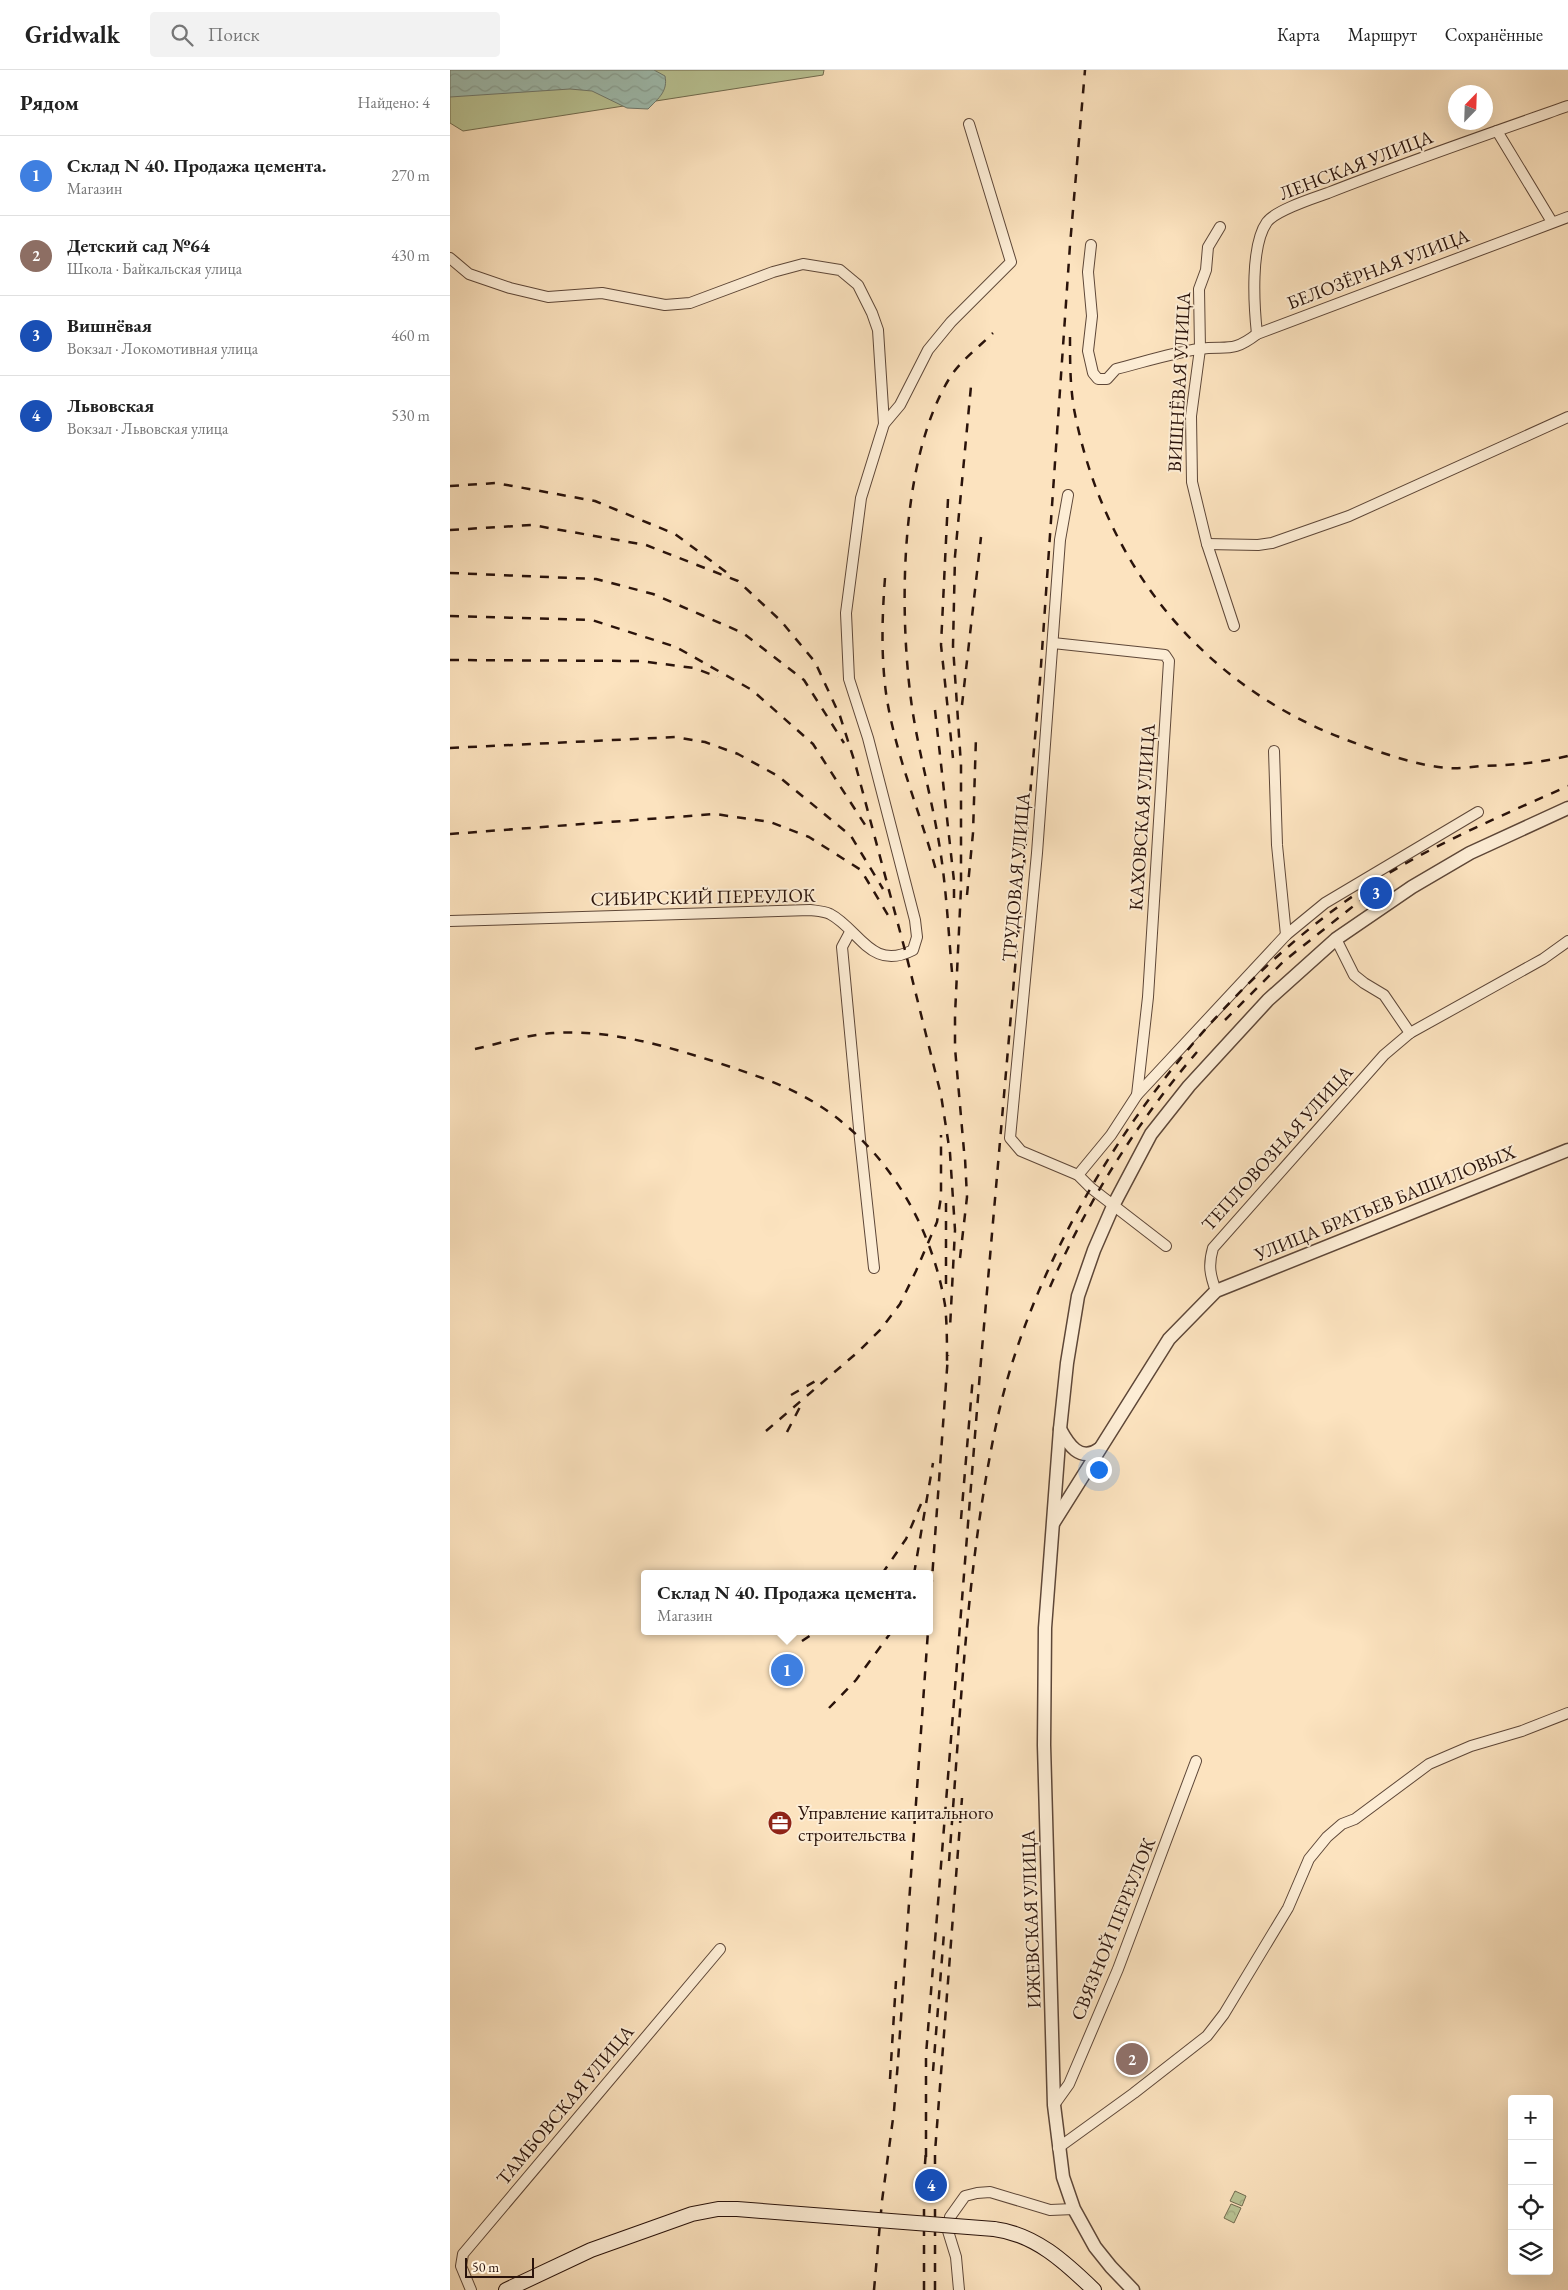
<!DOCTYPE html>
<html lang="ru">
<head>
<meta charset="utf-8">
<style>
	body { margin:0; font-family:"EB Garamond",serif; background:#f2f2f2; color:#222 }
	.controls { position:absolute; right:15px; bottom:15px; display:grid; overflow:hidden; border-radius:5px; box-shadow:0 5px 20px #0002 }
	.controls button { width:45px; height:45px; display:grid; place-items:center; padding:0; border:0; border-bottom:1px solid #e0e0e0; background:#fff; color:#222; font:25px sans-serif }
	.compass { position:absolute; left:998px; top:15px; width:45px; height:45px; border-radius:50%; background:#fff; box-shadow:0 5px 20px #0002; rotate:23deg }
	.scale { position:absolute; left:15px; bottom:12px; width:69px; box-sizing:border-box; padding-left:5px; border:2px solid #2a130b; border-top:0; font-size:14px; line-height:18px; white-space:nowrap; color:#2a130b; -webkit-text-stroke:4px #fdedd5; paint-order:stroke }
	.you { position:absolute; left:648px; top:1399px; width:18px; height:18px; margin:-12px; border:4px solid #fff; border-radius:50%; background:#1a73e8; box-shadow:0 0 0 8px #1a73e833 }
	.badge { display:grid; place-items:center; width:32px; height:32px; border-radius:50%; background:#0b8043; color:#fff; font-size:16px; font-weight:700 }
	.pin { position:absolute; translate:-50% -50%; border:2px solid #fff; box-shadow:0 1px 5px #0006 }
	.popup { position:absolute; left:191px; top:1500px; width:292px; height:65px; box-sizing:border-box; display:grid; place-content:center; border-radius:5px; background:#fff; filter:drop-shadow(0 1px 4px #0005); font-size:16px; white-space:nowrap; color:#767676 }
	.popup b { font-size:19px; color:#222 }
	.popup::after { content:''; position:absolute; left:50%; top:100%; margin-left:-10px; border:10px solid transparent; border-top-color:#fff }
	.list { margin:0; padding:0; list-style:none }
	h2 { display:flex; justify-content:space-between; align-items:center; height:65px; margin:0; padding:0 20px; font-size:21px }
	h2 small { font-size:16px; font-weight:400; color:#767676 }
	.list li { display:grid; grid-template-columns:32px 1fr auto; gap:15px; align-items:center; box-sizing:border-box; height:80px; padding:0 20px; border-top:1px solid #e0e0e0 }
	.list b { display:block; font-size:19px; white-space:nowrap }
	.list p { margin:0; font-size:16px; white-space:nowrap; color:#767676 }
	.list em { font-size:16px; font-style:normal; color:#767676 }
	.icon { flex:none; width:28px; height:28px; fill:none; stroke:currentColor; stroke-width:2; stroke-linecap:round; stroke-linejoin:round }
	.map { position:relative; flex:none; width:1118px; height:2220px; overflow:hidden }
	header { display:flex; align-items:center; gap:30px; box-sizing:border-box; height:70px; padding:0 25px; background:#fff; border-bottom:1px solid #e0e0e0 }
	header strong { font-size:24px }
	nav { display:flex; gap:28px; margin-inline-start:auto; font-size:18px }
	.search { width:350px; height:45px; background:#f2f2f2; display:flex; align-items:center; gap:12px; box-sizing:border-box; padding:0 18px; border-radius:5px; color:#767676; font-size:19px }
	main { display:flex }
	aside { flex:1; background:#fff }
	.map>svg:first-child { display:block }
	.green { fill:#bac596; stroke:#726c50 }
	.park { fill:url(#park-crowns); stroke:#726c50 }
	.water { fill:url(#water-waves); stroke:#707a6f }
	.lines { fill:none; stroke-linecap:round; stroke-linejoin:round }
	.minor-casing { stroke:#5e4738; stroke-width:12 }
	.tertiary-casing { stroke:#5e4738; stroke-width:15 }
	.secondary-casing { stroke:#2a130b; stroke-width:16 }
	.minor { stroke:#fdedd5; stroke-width:10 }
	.tertiary { stroke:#fdedd5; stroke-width:12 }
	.secondary { stroke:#fdedd5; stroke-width:14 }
	.rail { stroke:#2a130b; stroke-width:2.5; stroke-dasharray:9 9; stroke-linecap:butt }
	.secondary-bridge-casing { stroke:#2a130b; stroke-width:16; stroke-linecap:butt }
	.secondary-bridge { stroke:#fdedd5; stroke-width:14 }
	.labels { text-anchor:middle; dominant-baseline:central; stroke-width:4; stroke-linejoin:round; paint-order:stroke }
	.street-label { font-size:19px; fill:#2a130b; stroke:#fdedd5 }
	.poi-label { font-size:19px; fill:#2a130b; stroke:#fdedd5; text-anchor:start }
</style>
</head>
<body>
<header>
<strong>Gridwalk</strong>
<div class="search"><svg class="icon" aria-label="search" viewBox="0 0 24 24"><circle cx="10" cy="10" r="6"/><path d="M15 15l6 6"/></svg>Поиск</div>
<nav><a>Карта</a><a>Маршрут</a><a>Сохранённые</a></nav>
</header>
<main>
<aside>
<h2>Рядом<small>Найдено: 4</small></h2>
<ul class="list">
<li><span class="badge" style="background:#3f7fe0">1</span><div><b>Склад N 40. Продажа цемента.</b><p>Магазин</p></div><em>270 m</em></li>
<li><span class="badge" style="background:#8d6e63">2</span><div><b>Детский сад №64</b><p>Школа · Байкальская улица</p></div><em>430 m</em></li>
<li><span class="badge" style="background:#1a4fb4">3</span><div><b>Вишнёвая</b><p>Вокзал · Локомотивная улица</p></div><em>460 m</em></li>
<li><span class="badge" style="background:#1a4fb4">4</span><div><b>Львовская</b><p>Вокзал · Львовская улица</p></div><em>530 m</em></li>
</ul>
</aside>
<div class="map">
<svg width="1118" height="2220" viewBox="0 0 1118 2220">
	<defs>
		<pattern id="park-crowns" width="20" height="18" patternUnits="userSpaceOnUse" patternTransform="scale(1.25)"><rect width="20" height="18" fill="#bac596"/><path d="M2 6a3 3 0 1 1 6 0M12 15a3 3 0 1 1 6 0" fill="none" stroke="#a0a880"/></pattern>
		<pattern id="water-waves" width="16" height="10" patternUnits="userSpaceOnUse" patternTransform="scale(1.25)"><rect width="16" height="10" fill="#9fbeb1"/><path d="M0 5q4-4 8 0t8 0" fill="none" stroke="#89a297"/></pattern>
	</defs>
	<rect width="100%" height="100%" fill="#fce3bf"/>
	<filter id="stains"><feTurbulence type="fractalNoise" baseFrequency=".004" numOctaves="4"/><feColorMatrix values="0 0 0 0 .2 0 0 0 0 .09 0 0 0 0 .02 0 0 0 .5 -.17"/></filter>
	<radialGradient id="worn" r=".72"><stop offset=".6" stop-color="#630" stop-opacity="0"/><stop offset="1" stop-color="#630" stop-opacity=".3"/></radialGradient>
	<polygon class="green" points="0,0 374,0 373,5 13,61 0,53"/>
	<g class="park">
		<polygon points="785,2121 796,2126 792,2136 780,2131"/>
		<polygon points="781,2134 791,2138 784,2153 774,2148"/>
	</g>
	<path class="water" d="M0,0H204L215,6C218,21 209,28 198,39L177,38L142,21L120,19L0,27Z"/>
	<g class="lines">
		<defs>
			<g id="minor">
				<polyline points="1047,61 1102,152"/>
				<polyline points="770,157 758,177 756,200 749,219 750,279 741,346 742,412 757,474 784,556"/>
				<path d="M641,175L638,202L642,246L638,281L643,303L648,309H657L666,299C694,292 721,283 749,279C777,275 781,284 807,264L1118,147"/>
				<polyline points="0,188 19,204 60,218 98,227 152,223 215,235 240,233 323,202 353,194 390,200 408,215 422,243 428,260 434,354"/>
				<path d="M807,264C804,236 800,176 817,152C826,140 864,128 878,123C957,92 1038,64 1118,36"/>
				<polyline points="618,425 610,470 587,783 560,1068 571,1081 628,1105 641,1118 716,1176"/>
				<polyline points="757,474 808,475 822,473 899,446 1118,347"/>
				<polyline points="603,573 715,585 719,591 698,927 687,1025"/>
				<polyline points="824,681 827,775 836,865"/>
				<path d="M0,851L360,840C367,841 373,841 380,844C409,859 421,902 463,880L467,867L465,850L418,668L399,609L396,543L411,428L434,354L450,335L478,280L501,252L561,192L519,54"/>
				<polyline points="400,862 392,877 410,1069 424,1198"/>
				<polyline points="886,869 904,905 914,913 934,925 960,963"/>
				<polyline points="628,1105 661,1065 687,1025 836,865 875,833 1028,742"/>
				<path d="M766,1221C760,1205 758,1195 763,1178L934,985L960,963L1093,889L1118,871"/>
				<polyline points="604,2035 619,2014 668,1899 746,1691"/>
				<polyline points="608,2078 684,2023 757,1966 774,1944 838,1838 859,1789 877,1767 892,1754 905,1749 979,1694 1021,1676 1072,1661 1118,1643"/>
				<polyline points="21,2220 11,2196 13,2184 270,1879"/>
				<polyline points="509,2220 506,2187 498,2161 500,2147 515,2126 527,2123 540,2122 600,2140 624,2139"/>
			</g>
			<g id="tertiary">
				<path d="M610,1359C618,1374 630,1393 649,1379"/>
				<polyline points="604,1452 719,1269 766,1221 1118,1080"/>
				<polyline points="683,2220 661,2197 645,2177 624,2139 613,2107 604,2035 594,1675 595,1558 610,1359 617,1293 628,1226 644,1180 664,1134 701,1064 739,1016 818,930 886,869 962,817 1020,783 1118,738"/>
			</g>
			<g id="secondary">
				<path d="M544,2159C585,2164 615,2192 644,2220"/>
				<polyline points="56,2220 141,2180 242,2144 268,2139 287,2139 402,2148"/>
			</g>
		</defs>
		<use href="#minor" class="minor-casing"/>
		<use href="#tertiary" class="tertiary-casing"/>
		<use href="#secondary" class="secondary-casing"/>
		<use href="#minor" class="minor"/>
		<use href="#tertiary" class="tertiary"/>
		<use href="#secondary" class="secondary"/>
		<g class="rail">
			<path d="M620,267C620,291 620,315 624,339C653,492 750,615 897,670C926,681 967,696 998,698C1009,699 1021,697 1032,696C1062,695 1089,693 1118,686"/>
			<polyline points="0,416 46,413 145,431 225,464 276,502"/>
			<polyline points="498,429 491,575 503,688"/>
			<polyline points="0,460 82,455 196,475 288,511 331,551 365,592 390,646 405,693 456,884 491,1025 500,1083 505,1160 500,1258"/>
			<polyline points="0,503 146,509 203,524 293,563 354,610 394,673"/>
			<path d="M435,508C432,547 431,585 436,623C445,685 471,744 487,804"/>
			<polyline points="0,546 142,550 226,577 302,620 363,674 419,761"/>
			<polyline points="0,590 190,591 244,598 268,607"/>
			<polyline points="512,635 531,467"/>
			<polyline points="485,640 504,811 504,835"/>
			<polyline points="0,678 225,667 255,672 288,684 328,706 401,766 433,819"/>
			<polyline points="0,764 265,744 320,752 359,767 411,800 442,852"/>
			<polyline points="517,825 523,763 526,667"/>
			<path d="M502,902C498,857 496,811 488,767C480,721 467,676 461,630C449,538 450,390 499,309C509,292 529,277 543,263"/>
			<polyline points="775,950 834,891 911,830"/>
			<path d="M25,979C51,973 77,965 103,963C159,959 216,976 269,993C298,1003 327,1012 353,1026C430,1067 481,1150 495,1235C497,1253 497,1272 497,1291"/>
			<polyline points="514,1081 505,978 505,945 511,818 511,695 503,576 505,486 521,316"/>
			<polyline points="510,1188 517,1127 515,1088"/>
			<polyline points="496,1214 496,1129"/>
			<path d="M600,1217C637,1132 687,1052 747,982"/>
			<polyline points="341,1325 369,1309"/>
			<polyline points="316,1361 409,1281 431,1259 450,1234 466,1201 487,1152 491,1127 491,1065"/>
			<polyline points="337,1362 351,1335"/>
			<polyline points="511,1449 523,1306"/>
			<polyline points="432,1504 456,1469 471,1434"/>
			<polyline points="464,1504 483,1393"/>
			<polyline points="480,1537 498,1285"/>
			<polyline points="352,1571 367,1561"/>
			<polyline points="379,1638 406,1610 442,1561"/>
			<path d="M499,1791C511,1642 516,1492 548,1346C592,1148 746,929 915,818C979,776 1049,747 1118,716"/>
			<polyline points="483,2001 494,1863"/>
			<polyline points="440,2009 446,1911"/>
			<polyline points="476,2087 476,1985 530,1302 590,610 620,175 635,0"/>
			<polyline points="424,2220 432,2131 444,2041 448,1991 478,1561"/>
			<polyline points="474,2220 474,2107 476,2080"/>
			<polyline points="485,2220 485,2082 512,1728"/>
		</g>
		<defs>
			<polyline id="secondary-bridge" points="402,2148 544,2159"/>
		</defs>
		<use href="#secondary-bridge" class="secondary-bridge-casing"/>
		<use href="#secondary-bridge" class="secondary-bridge"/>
	</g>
	<defs>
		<symbol id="office-disc" viewBox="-11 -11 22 22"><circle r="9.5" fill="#8f2418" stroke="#fdedd5"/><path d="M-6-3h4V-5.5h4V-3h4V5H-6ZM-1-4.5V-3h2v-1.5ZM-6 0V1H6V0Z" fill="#fff"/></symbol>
	</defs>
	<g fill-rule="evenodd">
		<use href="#office-disc" x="316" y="1739" width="28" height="28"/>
	</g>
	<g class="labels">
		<g class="street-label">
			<text transform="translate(906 95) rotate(-21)">ЛЕНСКАЯ УЛИЦА</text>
			<text transform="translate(928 199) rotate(-21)">БЕЛОЗЁРНАЯ УЛИЦА</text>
			<text transform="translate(729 312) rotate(-87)">ВИШНЁВАЯ УЛИЦА</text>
			<text transform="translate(692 747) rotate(-86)">КАХОВСКАЯ УЛИЦА</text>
			<text transform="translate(566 807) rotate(-85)">ТРУДОВАЯ УЛИЦА</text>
			<text transform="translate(253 827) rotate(-1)">СИБИРСКИЙ ПЕРЕУЛОК</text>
			<text transform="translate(827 1078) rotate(-48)">ТЕПЛОВОЗНАЯ УЛИЦА</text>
			<text transform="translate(935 1133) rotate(-22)">УЛИЦА БРАТЬЕВ БАШИЛОВЫХ</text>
			<text transform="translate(581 1849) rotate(-92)">ИЖЕВСКАЯ УЛИЦА</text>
			<text transform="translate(663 1859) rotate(-68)">СВЯЗНОЙ ПЕРЕУЛОК</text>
			<text transform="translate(115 2035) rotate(-50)">ТАМБОВСКАЯ УЛИЦА</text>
		</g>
		<g class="poi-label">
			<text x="348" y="1742">Управление капитального<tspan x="348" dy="22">строительства</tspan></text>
		</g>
	</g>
	<rect width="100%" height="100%" filter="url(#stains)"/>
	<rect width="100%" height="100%" fill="url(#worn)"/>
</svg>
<div class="controls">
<button>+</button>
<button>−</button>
<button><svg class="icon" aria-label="locate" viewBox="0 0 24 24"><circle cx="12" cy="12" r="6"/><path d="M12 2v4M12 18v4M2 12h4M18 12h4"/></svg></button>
<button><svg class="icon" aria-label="layers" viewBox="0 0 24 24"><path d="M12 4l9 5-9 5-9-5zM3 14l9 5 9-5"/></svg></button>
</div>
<svg class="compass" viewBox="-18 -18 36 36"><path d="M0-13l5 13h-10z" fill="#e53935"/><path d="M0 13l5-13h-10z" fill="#767676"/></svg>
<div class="scale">50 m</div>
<div class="you"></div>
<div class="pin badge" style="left:337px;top:1600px;background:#3f7fe0">1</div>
<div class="popup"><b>Склад N 40. Продажа цемента.</b>Магазин</div>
<div class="pin badge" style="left:682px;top:1989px;background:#8d6e63">2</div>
<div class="pin badge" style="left:926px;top:823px;background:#1a4fb4">3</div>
<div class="pin badge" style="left:481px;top:2115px;background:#1a4fb4">4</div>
</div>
</main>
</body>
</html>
